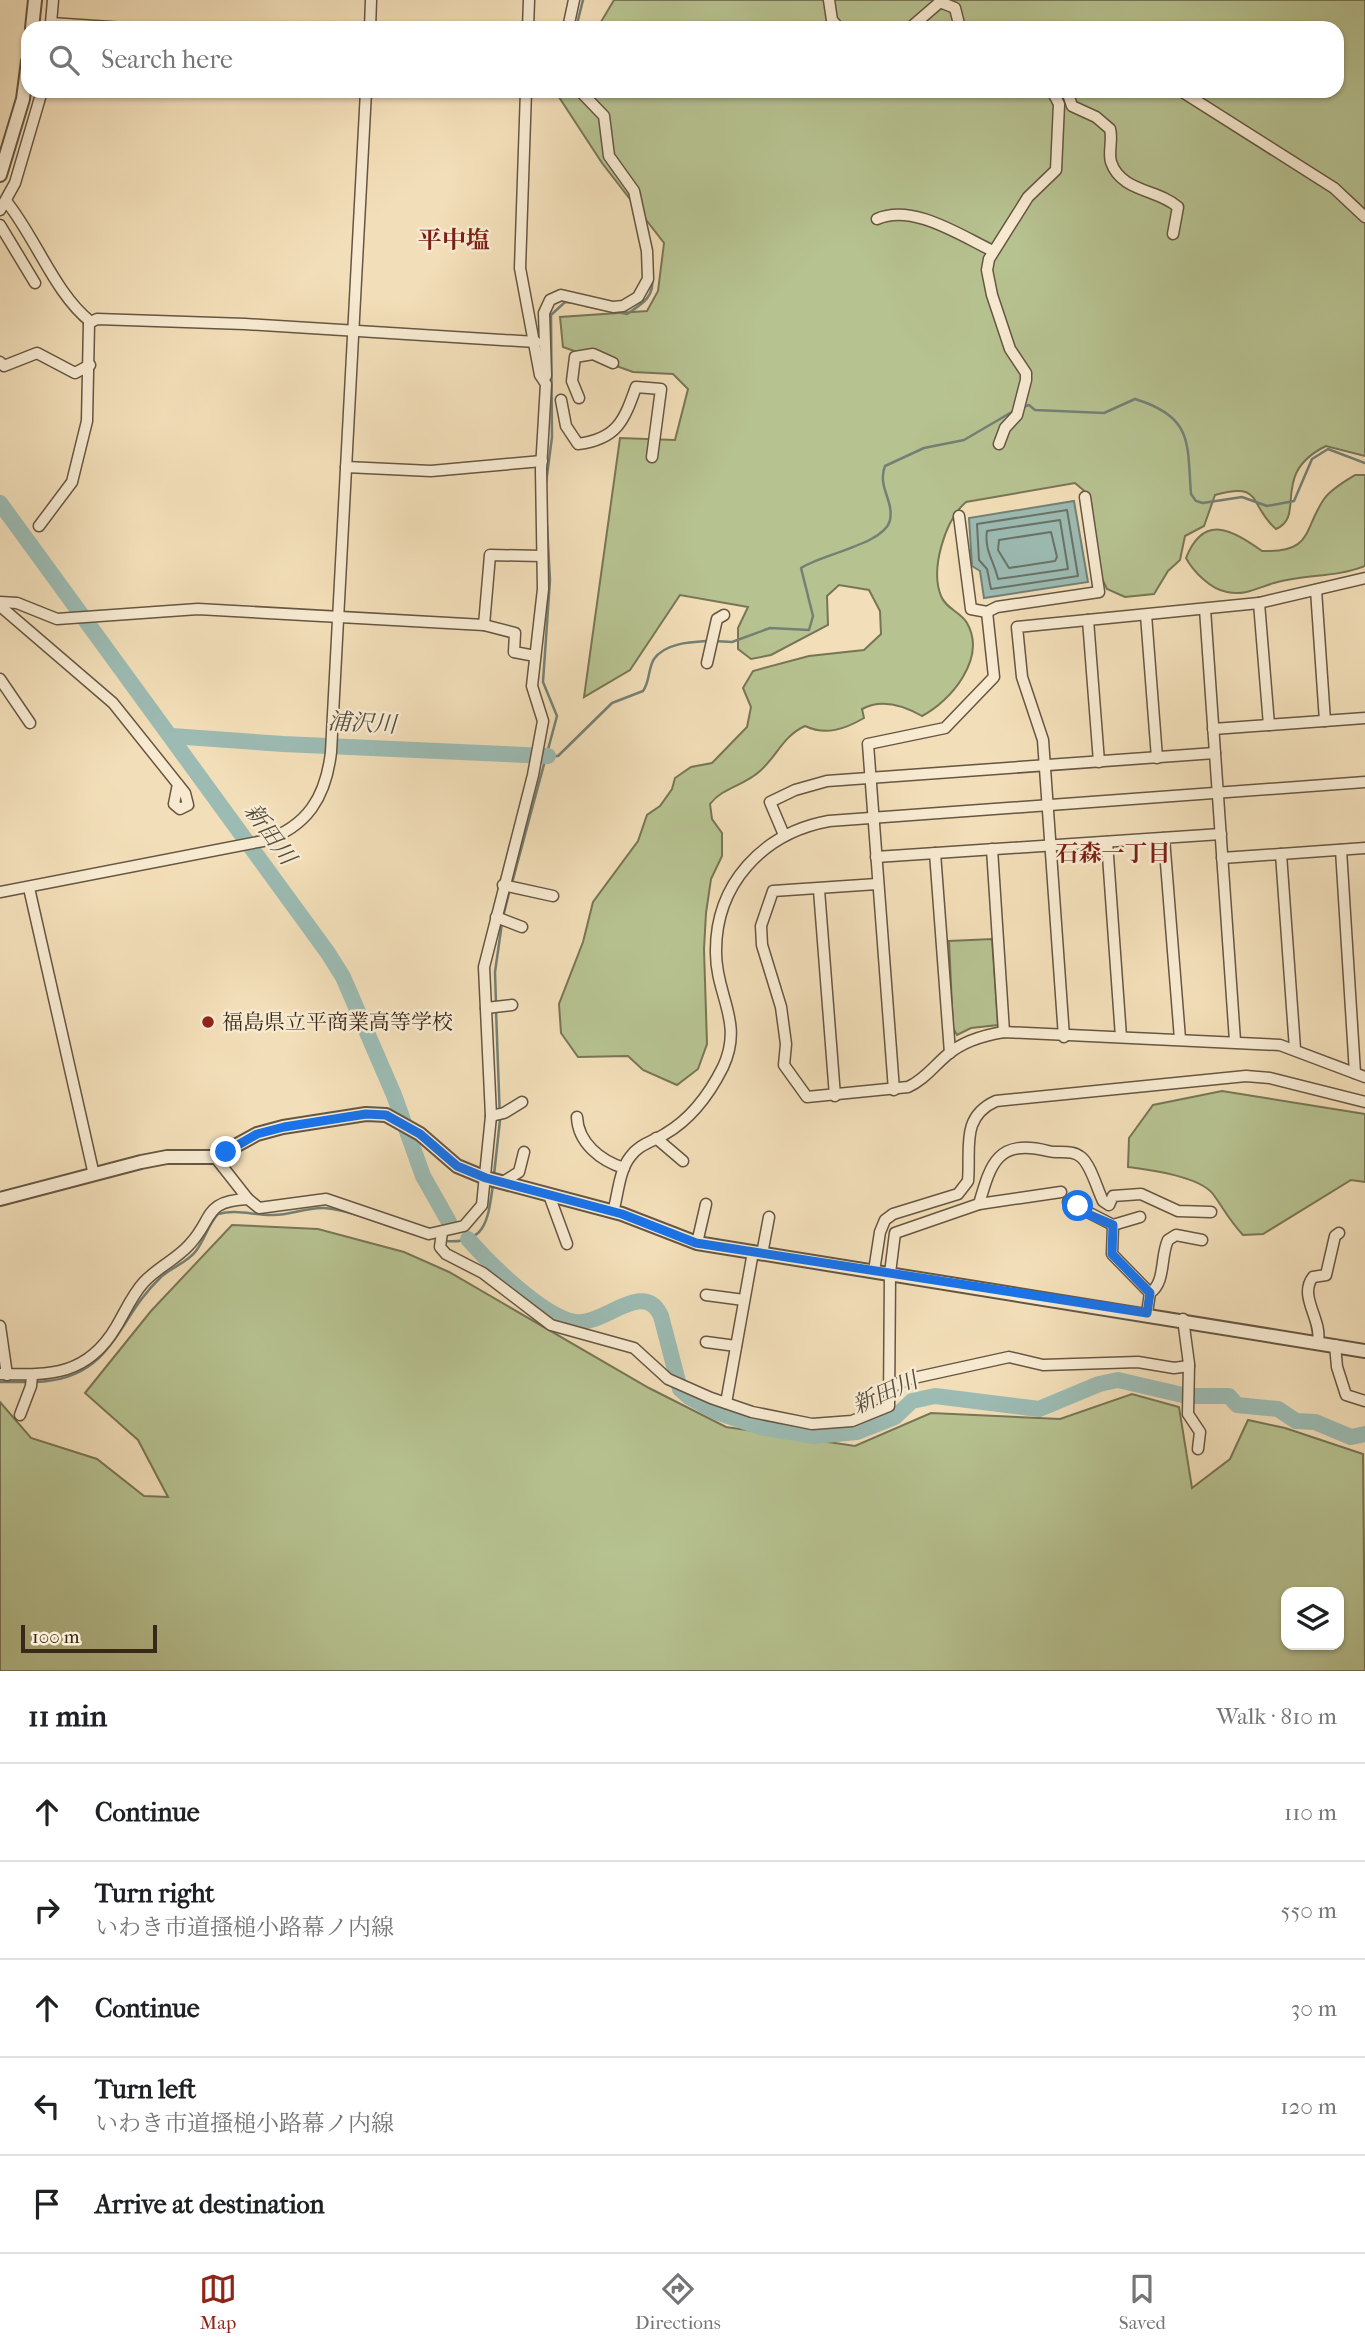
<!DOCTYPE html>
<html lang="en">
<head>
<meta charset="utf-8">
<style>
	body { margin:0; font-family:"IM FELL French Canon","Noto Serif JP",serif; background:#f2f2f2; color:#202124 }
	.controls { position:absolute; right:21px; bottom:21px; display:grid; overflow:hidden; border-radius:14px; box-shadow:0 2px 5px #0004 }
	.controls button { width:63px; height:63px; display:grid; place-items:center; padding:0; border:0; border-bottom:2px solid #e0e0e0; background:#fff; color:#202124; font:35px sans-serif }
	.scale { position:absolute; left:21px; bottom:18px; width:136px; box-sizing:border-box; padding-left:7px; border:4px solid #38281a; border-top:0; font-size:19px; line-height:24px; white-space:nowrap; color:#38281a; -webkit-text-stroke:5px #f7ead1; paint-order:stroke }
	.stop { position:absolute; width:21px; height:21px; margin:-16px; border:5px solid #1a73e8; border-radius:50%; background:#fff }
	.stop.end { background:#1a73e8; border-color:#fff; box-shadow:0 2px 7px #0008 }
	.list { margin:0; padding:0; list-style:none }
	h2 { display:flex; justify-content:space-between; align-items:center; height:91px; margin:0; padding:0 28px; font-size:30px }
	h2 small { font-size:23px; font-weight:400; color:#757577 }
	.list li { display:grid; grid-template-columns:46px 1fr auto; gap:21px; align-items:center; box-sizing:border-box; height:98px; padding:0 28px; border-top:2px solid #e0e0e0 }
	.list b { display:block; font-size:26px; white-space:nowrap }
	.list p { margin:0; font-size:23px; white-space:nowrap; color:#757577 }
	.list em { font-size:23px; font-style:normal; color:#757577 }
	.icon { flex:none; width:38px; height:38px; fill:none; stroke:currentColor; stroke-width:2; stroke-linecap:round; stroke-linejoin:round }
	.map { position:relative; flex:none; width:1365px; height:1671px; overflow:hidden }
	.search { position:absolute; background:#fff; box-shadow:0 2px 5px #0004; left:21px; right:21px; top:21px; height:77px; display:flex; align-items:center; gap:18px; box-sizing:border-box; padding:0 24px; border-radius:21px; color:#757577; font-size:26px }
	.sheet { height:581px; background:#fff }
	nav { display:flex; justify-content:space-around; align-items:center; box-sizing:border-box; height:98px; border-top:2px solid #e0e0e0; background:#fff; font-size:19px; color:#757577 }
	nav a { display:grid; justify-items:center; gap:4px }
	nav .on { color:#8f2418 }
	.map>svg:first-child { display:block }
	.green { fill:#b7c291; stroke:#787556; stroke-width:2; fill-rule:evenodd }
	.water { fill:#9cbbb3; stroke:#748076; stroke-width:2 }
	.lines { fill:none; stroke-linecap:round; stroke-linejoin:round }
	.shore { stroke:#6a7266; stroke-width:2 }
	.stream { stroke:#748076; stroke-width:2.5 }
	.river { stroke:#9cbbb3; stroke-width:16 }
	.minor-casing { stroke:#665642; stroke-width:13 }
	.tertiary-casing { stroke:#665642; stroke-width:16 }
	.minor { stroke:#f7ead1; stroke-width:10 }
	.tertiary { stroke:#f7ead1; stroke-width:12 }
	.route { stroke:#1a73e8; stroke-width:9 }
	.poi-dot { fill:#8f2418; stroke:#f7ead1; stroke-width:2.5 }
	.labels { text-anchor:middle; dominant-baseline:central; stroke-width:5; stroke-linejoin:round; paint-order:stroke }
	.poi-label { font-size:21px; fill:#38281a; stroke:#f7ead1; text-anchor:start }
	.water-label { font-size:23px; font-style:italic; fill:#514d40; stroke:#f7ead1 }
	.neighbourhood-label { font-size:23px; font-weight:bold; fill:#7a1f14; stroke:#f7ead1 }
	.quarter-label { font-size:24px; font-weight:bold; fill:#7a1f14; stroke:#f7ead1 }
</style>
</head>
<body>
<div class="map">
<svg width="1365" height="1671" viewBox="0 0 1365 1671">
	<rect width="100%" height="100%" fill="#f2deb8"/>
	<filter id="stains"><feTurbulence type="fractalNoise" baseFrequency=".00286" numOctaves="4"/><feColorMatrix values="0 0 0 0 .2 0 0 0 0 .09 0 0 0 0 .02 0 0 0 .5 -.17"/></filter>
	<radialGradient id="worn" r=".72"><stop offset=".6" stop-color="#630" stop-opacity="0"/><stop offset="1" stop-color="#630" stop-opacity=".3"/></radialGradient>
	<g class="green">
		<path d="M614,0H1365V456L1326,446C1269,474 1307,516 1276,529C1248,505 1264,481 1215,495L1204,526L1185,536L1180,560L1168,571L1154,594L1125,597L1107,589L1096,566L1089,495L1075,483L966,502C945,520 930,569 941,596C946,609 961,612 967,623C987,658 951,701 922,716C903,705 882,698 862,709L864,718C845,729 826,736 805,726C783,736 777,756 760,771C744,786 723,787 710,804L712,819L722,833V856L711,879L706,913L704,949L707,1044L698,1069L677,1085L643,1070L628,1056L578,1057L561,1033L559,1004L583,942L593,902L638,841L647,815L660,806L672,789L675,778L691,767L712,763L747,727L751,707L743,688L753,671L809,656L864,650L881,634L880,611L869,590L839,585L827,596L828,625L771,655L751,659L738,649V628L748,607L680,595L630,670L584,697L620,438L675,440L688,389L673,374L633,372L563,347L560,317L647,311L658,291L664,243L602,163L555,91H1337V28H594L598,27Z"/>
		<path d="M1355,475H1365V566C1335,578 1304,574 1274,583C1257,588 1245,596 1227,592C1210,589 1193,571 1186,558C1204,513 1232,530 1262,551C1313,553 1303,530 1324,499C1331,489 1345,481 1355,475Z"/>
		<polygon points="992,939 998,1025 971,1028 957,1035 953,1028 949,941"/>
		<path d="M1222,1091L1365,1114V1182L1351,1180L1263,1234L1243,1235C1229,1220 1224,1209 1213,1194C1199,1176 1150,1170 1128,1167L1129,1138L1153,1105Z"/>
		<path d="M232,1225L318,1229L404,1252L449,1272L649,1388L726,1427L855,1446L931,1413L1060,1419L1132,1394L1179,1407L1192,1488L1230,1459L1248,1420L1285,1428L1363,1454L1365,1671H0V1402L31,1438L97,1459L144,1496L168,1497L138,1440L85,1393L151,1311ZM1286,1592H1339V1645H1286Z"/>
	</g>
	<polygon class="water" points="1074,501 1088,582 984,598 980,571 972,566 969,518"/>
	<g class="lines">
		<g class="shore">
			<polygon points="1067,510 1078,576 991,589 987,569 979,560 977,524"/>
			<path d="M1060,520L1068,569L998,579C994,561 984,550 987,531Z"/>
			<polygon points="1051,532 1057,557 1055,561 1009,568 998,550 999,540"/>
		</g>
		<g class="stream">
			<polyline points="576,28 583,0"/>
			<path d="M586,306L627,314C642,304 655,297 652,277"/>
			<path d="M1023,407L1029,405L1035,410L1104,413L1135,399C1194,417 1187,444 1191,494L1196,501L1203,503L1242,497L1267,506L1294,501L1312,459L1328,449L1365,463"/>
			<polyline points="546,483 552,437 551,315 565,302 576,303"/>
			<path d="M714,641L732,642L770,628L809,630L813,616L801,568C822,554 885,544 890,520C894,500 877,487 885,466L924,448L964,440L1017,409"/>
			<path d="M550,756H558L612,703L643,691C650,682 648,668 654,659C665,643 691,642 708,641"/>
			<polyline points="512,883 557,716 543,682 550,580 547,525"/>
			<polyline points="503,917 510,889"/>
			<polyline points="496,1004 495,972 502,923"/>
			<polyline points="494,1175 500,1120 496,1010"/>
			<path d="M445,1241C487,1245 488,1218 493,1185"/>
			<polyline points="0,1382 28,1382"/>
			<path d="M35,1382C114,1380 115,1320 161,1277C172,1267 188,1262 196,1251C205,1239 208,1225 218,1214C237,1209 252,1215 271,1215C289,1216 306,1207 324,1208C356,1211 387,1227 418,1235"/>
		</g>
		<g class="river">
			<polyline points="0,503 328,953 343,977 394,1095 423,1176 449,1222"/>
			<polyline points="172,736 283,744 548,756"/>
			<path d="M468,1239C489,1263 543,1317 575,1322C604,1326 644,1278 661,1316L680,1389L689,1397L716,1412L760,1427L814,1436L857,1432L895,1417L912,1401L935,1396L1039,1409L1099,1384L1118,1380L1187,1396H1229L1237,1405L1278,1409L1296,1421L1315,1422L1351,1437L1365,1434"/>
		</g>
		<defs>
			<g id="minor">
				<polyline points="53,0 51,23 125,28"/>
				<polyline points="829,0 832,20 839,28"/>
				<polyline points="370,28 371,0"/>
				<polyline points="528,28 529,0"/>
				<polyline points="568,28 574,0"/>
				<polyline points="910,28 940,2 955,8 960,28"/>
				<path d="M1067,91L1072,106L1096,117L1110,129C1113,140 1108,151 1111,162C1121,192 1158,189 1178,207L1173,234"/>
				<polyline points="1181,91 1334,188 1365,217"/>
				<path d="M6,201C36,238 55,294 91,322"/>
				<polyline points="0,210 15,183 42,91"/>
				<path d="M877,219C913,203 961,236 993,251"/>
				<polyline points="0,225 35,283"/>
				<polyline points="0,362 4,366 37,353 75,373 90,365"/>
				<polyline points="546,376 544,313 550,300 561,295 613,307 623,306 638,297 648,279 647,251 634,191 609,156 604,116 580,91"/>
				<polyline points="579,398 572,381 575,357 593,354 613,363"/>
				<path d="M561,400L566,426L578,444C617,439 624,421 636,387L661,389L652,457"/>
				<polyline points="999,444 1005,428 1017,415 1026,380 1026,373 1010,349 992,295 987,270 989,259 1028,197 1056,170 1059,104 1052,91"/>
				<polyline points="346,467 431,471 542,461"/>
				<polyline points="959,516 971,609 987,612 997,607 1099,592 1085,497"/>
				<polyline points="39,526 72,482 87,421 89,323 97,319 245,324 536,342"/>
				<polyline points="1316,590 1325,721"/>
				<polyline points="0,602 17,603 57,619 198,609 484,625 515,633 514,652 535,656"/>
				<polyline points="1259,603 1269,725"/>
				<polyline points="0,606 113,703 185,793 188,805 180,809 174,804 178,784"/>
				<polyline points="1205,609 1235,1041"/>
				<polyline points="1146,615 1157,758"/>
				<polyline points="1088,620 1099,762"/>
				<polyline points="484,625 490,555 542,556"/>
				<polyline points="707,663 717,619 724,615"/>
				<polyline points="0,679 30,723"/>
				<polyline points="1213,729 1365,718"/>
				<polyline points="784,835 770,802 795,790 827,781 1215,753"/>
				<polyline points="1164,838 1180,1039"/>
				<polyline points="1107,842 1121,1037"/>
				<polyline points="992,849 1004,1032"/>
				<polyline points="1341,850 1355,1073"/>
				<polyline points="935,853 950,1053"/>
				<polyline points="1281,854 1295,1049"/>
				<polyline points="876,857 1221,834"/>
				<polyline points="1222,858 1365,848"/>
				<path d="M877,884L773,891L761,926L762,945L781,1007L786,1044L784,1065L807,1097L908,1087C924,1080 934,1066 947,1055C962,1042 985,1035 1004,1032L1280,1045L1365,1077"/>
				<polyline points="503,885 553,896"/>
				<polyline points="29,888 94,1175"/>
				<polyline points="819,890 835,1096"/>
				<path d="M0,892L263,841C308,827 326,796 331,752L366,91"/>
				<polyline points="496,917 522,927"/>
				<polyline points="486,1008 512,1005"/>
				<polyline points="1064,1037 1043,740 1022,677 1017,627 1259,603 1365,578"/>
				<polyline points="894,1090 868,744 945,728 994,677 987,612"/>
				<polyline points="491,1116 504,1113 522,1102"/>
				<path d="M577,1117C578,1143 601,1161 624,1168"/>
				<polyline points="656,1138 683,1161"/>
				<polyline points="215,1157 248,1199"/>
				<polyline points="503,1182 519,1172 524,1152"/>
				<polyline points="549,1195 567,1244"/>
				<polyline points="1068,1202 1113,1225 1140,1217"/>
				<path d="M979,1204C991,1162 998,1139 1048,1151C1059,1154 1071,1149 1081,1157C1091,1165 1097,1189 1103,1201L1109,1205L1113,1196L1141,1194L1178,1211L1211,1212"/>
				<path d="M613,1212C618,1195 619,1171 630,1157C639,1144 652,1142 665,1134C691,1119 710,1093 723,1067C744,1022 716,996 716,953C715,884 763,833 829,821L1365,782"/>
				<polyline points="1113,1225 1112,1254 1150,1293"/>
				<polyline points="442,1232 440,1247 446,1254 483,1273 551,1325 634,1348 668,1379 711,1398 752,1412 812,1424 852,1421 889,1406 890,1273 895,1233 979,1204 1061,1192"/>
				<polyline points="697,1243 706,1204"/>
				<polyline points="762,1254 769,1217"/>
				<path d="M874,1271L880,1232L885,1220L893,1214L958,1194L968,1181C971,1149 960,1117 996,1101L1246,1076L1270,1078L1365,1102"/>
				<polyline points="706,1295 744,1300"/>
				<path d="M1147,1313L1150,1293C1166,1282 1160,1257 1168,1240L1176,1235L1202,1240"/>
				<polyline points="1183,1319 1189,1364 1188,1414 1200,1432 1198,1449"/>
				<polyline points="0,1326 7,1375"/>
				<path d="M1318,1341C1322,1319 1298,1296 1313,1277L1326,1275L1335,1236L1339,1233"/>
				<polyline points="706,1342 736,1346"/>
				<polyline points="1335,1345 1337,1367 1346,1395 1365,1401"/>
				<path d="M0,1374C50,1375 87,1376 116,1327C125,1312 132,1295 144,1282C158,1267 177,1259 190,1244C214,1218 203,1201 248,1199L259,1208L326,1199L429,1234L464,1226L482,1205L491,1116L484,967L533,775L543,721L532,686L543,589L541,469L546,384L540,375L520,268L526,91"/>
				<polyline points="889,1388 909,1379 1009,1357 1043,1365 1138,1362 1174,1368 1189,1366"/>
				<polyline points="726,1403 753,1252"/>
				<polyline points="20,1415 31,1386 32,1375"/>
			</g>
			<g id="tertiary">
				<polyline points="32,28 35,0"/>
				<polyline points="0,175 23,99 28,61"/>
				<polyline points="0,1199 141,1162 167,1157 215,1157 257,1134 283,1127 366,1114 386,1115 420,1134 457,1166 486,1178 622,1214 697,1243 1365,1351"/>
			</g>
		</defs>
		<use href="#minor" class="minor-casing"/>
		<use href="#tertiary" class="tertiary-casing"/>
		<use href="#minor" class="minor"/>
		<use href="#tertiary" class="tertiary"/>
	</g>
	<g class="lines">
		<polyline class="route" points="226,1152 257,1134 284,1127 366,1114 386,1115 420,1134 457,1166 486,1178 622,1214 696,1243 1147,1313 1150,1293 1112,1254 1113,1225 1085,1213 1078,1206"/>
	</g>
	<circle class="poi-dot" cx="208" cy="1022" r="7"/>
	<g class="labels">
		<g class="poi-label">
			<text x="222" y="1022">福島県立平商業高等学校</text>
		</g>
		<g class="water-label">
			<text transform="translate(362 723) rotate(3)">浦沢川</text>
			<text transform="translate(270 834) rotate(54)">新田川</text>
			<text transform="translate(885 1393) rotate(-24)">新田川</text>
		</g>
		<g class="neighbourhood-label">
			<text x="1113" y="853">石森一丁目</text>
		</g>
		<g class="quarter-label">
			<text x="454" y="240">平中塩</text>
		</g>
	</g>
	<rect width="100%" height="100%" filter="url(#stains)"/>
	<rect width="100%" height="100%" fill="url(#worn)"/>
</svg>
<div class="controls">
<button><svg class="icon" aria-label="layers" viewBox="0 0 24 24"><path d="M12 4l9 5-9 5-9-5zM3 14l9 5 9-5"/></svg></button>
</div>
<div class="scale">100 m</div>
<div class="stop" style="left:1078px;top:1206px"></div>
<div class="stop end" style="left:226px;top:1152px"></div>
<div class="search"><svg class="icon" aria-label="search" viewBox="0 0 24 24"><circle cx="10" cy="10" r="6"/><path d="M15 15l6 6"/></svg>Search here</div>
</div>
<section class="sheet">
<h2>11 min<small>Walk · 810 m</small></h2>
<ul class="list">
<li><svg class="icon" aria-label="ahead" viewBox="0 0 24 24"><path d="M12 20V5M6 11l6-6 6 6"/></svg><div><b>Continue</b></div><em>110 m</em></li>
<li><svg class="icon" aria-label="right" viewBox="0 0 24 24"><path d="M7 20v-9h11M14 6l5 5-5 5"/></svg><div><b>Turn right</b><p>いわき市道搔槌小路幕ノ内線</p></div><em>550 m</em></li>
<li><svg class="icon" aria-label="ahead" viewBox="0 0 24 24"><path d="M12 20V5M6 11l6-6 6 6"/></svg><div><b>Continue</b></div><em>30 m</em></li>
<li><svg class="icon" aria-label="left" viewBox="0 0 24 24"><path d="M17 20v-9H6M10 6l-5 5 5 5"/></svg><div><b>Turn left</b><p>いわき市道搔槌小路幕ノ内線</p></div><em>120 m</em></li>
<li><svg class="icon" aria-label="arrive" viewBox="0 0 24 24"><path d="M6 21V4h12l-3 4 3 4H6"/></svg><div><b>Arrive at destination</b></div></li>
</ul>
</section>
<nav>
<a class="on"><svg class="icon" aria-label="map" viewBox="0 0 24 24"><path d="M3 6l6-2 6 2 6-2v14l-6 2-6-2-6 2zM9 4v14M15 6v14"/></svg>Map</a>
<a><svg class="icon" aria-label="directions" viewBox="0 0 24 24"><path d="M12 3l9 9-9 9-9-9zM9 14v-3h6M13 9l2 2-2 2"/></svg>Directions</a>
<a><svg class="icon" aria-label="saved" viewBox="0 0 24 24"><path d="M7 4h10v16l-5-4-5 4z"/></svg>Saved</a>
</nav>
</body>
</html>
